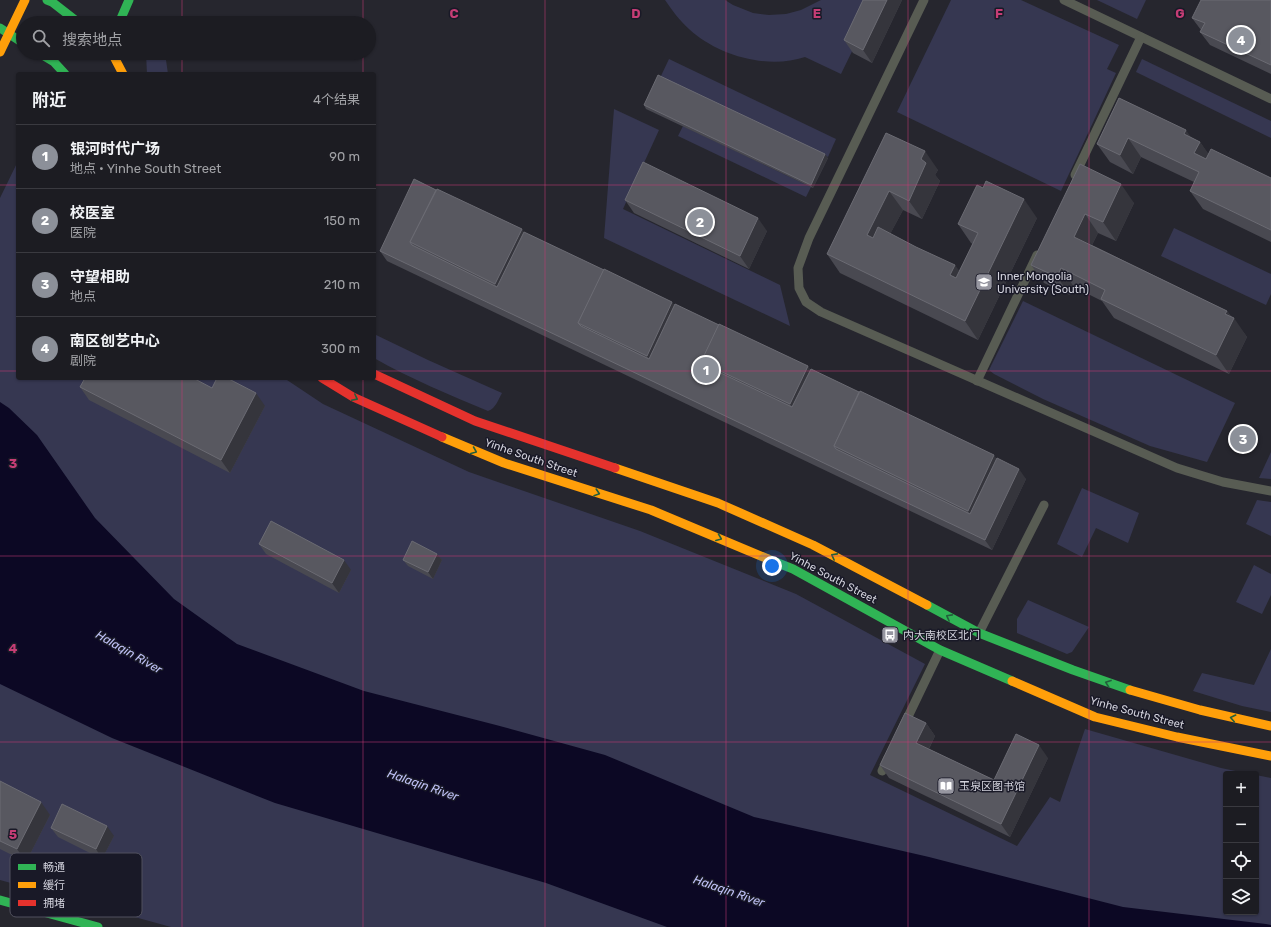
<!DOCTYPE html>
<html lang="zh">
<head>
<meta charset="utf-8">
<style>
	body { margin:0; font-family:Rubik,"Noto Sans SC",sans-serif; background:#25252a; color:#f1f3f6 }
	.controls { position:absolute; right:12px; bottom:12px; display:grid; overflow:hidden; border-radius:4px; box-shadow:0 1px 3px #0004 }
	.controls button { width:36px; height:36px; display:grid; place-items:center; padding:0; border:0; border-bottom:1px solid #3a3a40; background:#1c1c22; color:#f1f3f6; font:20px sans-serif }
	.you { position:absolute; left:772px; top:566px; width:14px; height:14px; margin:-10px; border:3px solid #fff; border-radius:50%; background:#1a73e8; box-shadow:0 0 0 6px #1a73e833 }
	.badge { display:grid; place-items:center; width:26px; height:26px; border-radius:50%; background:#8c9099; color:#fff; font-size:13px; font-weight:700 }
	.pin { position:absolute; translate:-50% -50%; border:2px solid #fff; box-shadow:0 1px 4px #0006 }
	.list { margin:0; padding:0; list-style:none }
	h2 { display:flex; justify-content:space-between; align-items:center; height:52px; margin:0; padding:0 16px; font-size:17px }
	h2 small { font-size:13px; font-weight:400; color:#a0a1a5 }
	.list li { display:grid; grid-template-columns:26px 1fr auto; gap:12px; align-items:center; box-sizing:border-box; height:64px; padding:0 16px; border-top:1px solid #3a3a40 }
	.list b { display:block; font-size:15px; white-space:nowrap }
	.list p { margin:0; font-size:13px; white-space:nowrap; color:#a0a1a5 }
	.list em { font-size:13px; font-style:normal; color:#a0a1a5 }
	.icon { flex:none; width:22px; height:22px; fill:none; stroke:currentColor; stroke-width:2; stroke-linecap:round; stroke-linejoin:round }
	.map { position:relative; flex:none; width:1271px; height:927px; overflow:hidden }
	.search { position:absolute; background:#1c1c22; box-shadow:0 1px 3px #0004; left:16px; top:16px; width:360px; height:44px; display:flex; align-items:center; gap:10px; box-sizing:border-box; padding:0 14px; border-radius:22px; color:#a0a1a5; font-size:15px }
	.panel { position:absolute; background:#1c1c22; box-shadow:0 1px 3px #0004; left:16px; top:72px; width:360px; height:308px; border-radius:4px }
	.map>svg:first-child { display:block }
	.green { fill:#363751 }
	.water { fill:#0c0824 }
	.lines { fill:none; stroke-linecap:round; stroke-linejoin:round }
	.lane { stroke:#585c53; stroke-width:9 }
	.fast { stroke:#30b455; stroke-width:9 }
	.slow { stroke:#ff9f0a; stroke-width:9 }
	.jam { stroke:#e5322d; stroke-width:9 }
	.slow-bridge { stroke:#ff9f0a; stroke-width:9 }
	.wall { fill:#494951 }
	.shaded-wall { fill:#35353c }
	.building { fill:#585860; stroke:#6b6b73 }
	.oneway { stroke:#235f3c }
	.grid { fill:none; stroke:#c53d75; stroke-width:1; stroke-opacity:0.55 }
	.labels { text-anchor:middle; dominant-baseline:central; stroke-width:3; stroke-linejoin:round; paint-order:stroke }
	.poi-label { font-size:11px; fill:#d3d3dd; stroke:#191927; text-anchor:start }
	.street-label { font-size:11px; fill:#d3d3dd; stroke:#191927 }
	.water-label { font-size:12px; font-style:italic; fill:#bfc1f6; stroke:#191927 }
	.key { fill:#191927; stroke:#51515e; stroke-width:1 }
	.key-label { font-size:11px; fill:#d3d3dd }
	.grid-label { font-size:13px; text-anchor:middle; font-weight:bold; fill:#c53d75; stroke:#191927; stroke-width:3; stroke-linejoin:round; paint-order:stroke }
</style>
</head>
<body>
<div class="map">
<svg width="1271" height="927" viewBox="0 0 1271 927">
	<rect width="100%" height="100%" fill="#26262e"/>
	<g class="green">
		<path d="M665,0H725L733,5L753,13L769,15L786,14L801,10L821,0H877L841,74L805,57C767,70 717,55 689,29C679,20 672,10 665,0Z"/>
		<polygon points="951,0 1021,0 1119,45 1107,69 1116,73 1061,191 897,112"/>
		<polygon points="1097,0 1146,0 1137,19"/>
		<polygon points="146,53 165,53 168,74 147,74"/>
		<polygon points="669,59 836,139 828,157 660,78"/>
		<polygon points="1142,59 1271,121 1271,138 1136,72"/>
		<polygon points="614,109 659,130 623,209 780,285 790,326 604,238"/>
		<polygon points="683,126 811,187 806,197 678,136"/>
		<polygon points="18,161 18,378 284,378 323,404 469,472 640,531 796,594 925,664 870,775 1017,846 1050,797 1060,802 1085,729 1221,768 1250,774 1226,774 1226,912 1256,912 1256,775 1271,778 1271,927 171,927 0,880 0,198"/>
		<polygon points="1174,228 1271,274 1271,294 1266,305 1161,256"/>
		<polygon points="1023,301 1235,403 1207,462 1150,446 1043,399 994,374 989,370"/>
		<path d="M374,334L428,360L502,393C498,400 496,408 488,411C450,395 411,379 374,358Z"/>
		<polygon points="1271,452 1271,479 1259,478"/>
		<polygon points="1082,488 1139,513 1128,543 1096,528 1082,557 1057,544"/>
		<polygon points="1257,500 1271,502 1271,536 1246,524"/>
		<polygon points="1254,565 1271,574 1271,595 1262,614 1236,602"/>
		<polygon points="1028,600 1089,627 1072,652 1067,654 1017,633 1017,619"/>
		<polygon points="1271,649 1271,712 1242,706 1193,691 1202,673 1254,685"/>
	</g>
	<polygon class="water" points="0,402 9,408 37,435 95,518 174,599 237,644 364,691 496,725 605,755 754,817 929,857 1123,907 1266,924 1271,925 1271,927 667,927 546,883 275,803 112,738 0,684"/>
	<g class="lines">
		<g class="lane">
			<polyline points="924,0 809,238 798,268 799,288 806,302 821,312 1177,468 1223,482 1271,491"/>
			<polyline points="1064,0 1271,99"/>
			<polyline points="1075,175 1141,37"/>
			<polyline points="977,381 1037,255"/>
			<polyline points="979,633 1044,505"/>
			<polyline points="904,725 940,650"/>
			<polyline points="882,771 888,758"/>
		</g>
		<g class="fast">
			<polyline points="47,0 52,2 79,23"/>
			<polyline points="119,23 129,0"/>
			<polyline points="0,28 23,43"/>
			<polyline points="39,53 54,62 65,74"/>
			<polyline points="768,559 793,569 940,650 1012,681"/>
			<polyline points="927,605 979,633 1073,670 1130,690"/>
			<polyline points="0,900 98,927"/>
		</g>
		<g class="slow">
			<polyline points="112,53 123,74"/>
			<polyline points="442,437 504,463 651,510 768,559"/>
			<polyline points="615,468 718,503 813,545 927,605"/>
			<polyline points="1012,681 1095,717 1177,737 1271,756"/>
			<polyline points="1130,690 1200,710 1271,726"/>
		</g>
		<g class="jam">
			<polyline points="374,374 475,421 615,468"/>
			<polyline points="322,378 353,397 442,437"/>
		</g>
		<polyline class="slow-bridge" points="0,52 25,0"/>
	</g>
	<g class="wall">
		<polygon points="863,0 902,0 872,63 853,53 844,40"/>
		<polygon points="1271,0 1271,74 1210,45 1200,32 1201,30 1192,18"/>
		<polygon points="1119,98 1200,142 1208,154 1271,178 1271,242 1203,209 1190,191 1194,182 1141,157 1133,174 1110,162 1097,144"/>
		<polygon points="644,105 828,158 813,188 646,109"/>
		<polygon points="886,133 938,170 935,175 940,181 922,219 903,210 890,234 959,271 973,244 971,243 958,224 1037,218 978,340 840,273 827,254"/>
		<polygon points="1080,164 1134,203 1116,241 1098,233 1092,245 1227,311 1247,337 1229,374 1114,318 1102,301 1074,287 1070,295 1044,283 1031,265"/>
		<polygon points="436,190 996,459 1026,479 992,550 387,261 380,251"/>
		<polygon points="625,200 767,231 749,269 634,213"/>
		<polygon points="80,387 212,388 265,406 230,473 89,400"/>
		<polygon points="259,544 351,570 339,593 266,554"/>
		<polygon points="437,554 442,560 433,579 408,566 403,560"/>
		<polygon points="926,723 935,736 929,749 994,780 1048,758 1010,837 889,778 880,765"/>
		<polygon points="0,781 50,815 26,862 0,849"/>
		<polygon points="51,828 114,836 102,859 58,837"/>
	</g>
	<g class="shaded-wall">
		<polygon points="887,0 902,0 872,63 863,50"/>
		<polygon points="1186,130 1197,146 1200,142 1213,160 1207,172 1194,153 1184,134"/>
		<polygon points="1128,138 1141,157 1133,174 1120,155"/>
		<polygon points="925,151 938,170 935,175 940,181 922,219 909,201 921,159"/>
		<polygon points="825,154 828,158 813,188 811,185"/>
		<polygon points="1121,184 1134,203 1116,241 1103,222"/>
		<polygon points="889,191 903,210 880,253 867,235"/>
		<polygon points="1024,199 1037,218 978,340 965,321"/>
		<polygon points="1085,214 1098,233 1087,255 1074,237"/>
		<polygon points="758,218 767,231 749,269 740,256"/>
		<polygon points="522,229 531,242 504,297 495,284"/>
		<polygon points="955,265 968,283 950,275"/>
		<polygon points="1061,268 1074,287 1070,295 1057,277"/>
		<polygon points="672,302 682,314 656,369 647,356"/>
		<polygon points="1227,311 1233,319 1234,318 1247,337 1229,374 1216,355 1225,314"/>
		<polygon points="808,366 817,379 799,417 790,404"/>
		<polygon points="256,393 265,406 230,473 221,460"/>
		<polygon points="994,455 1003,468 977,524 968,511"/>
		<polygon points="1019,469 1026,479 992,550 985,540"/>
		<polygon points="437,554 442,560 433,579 428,572"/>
		<polygon points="344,560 351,570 339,593 332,583"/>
		<polygon points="926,723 935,736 925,756 916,743"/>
		<polygon points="1039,745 1048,758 1010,837 1001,824"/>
		<polygon points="41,802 50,815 26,862 17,849"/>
		<polygon points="107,826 114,836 102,859 96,849"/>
	</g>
	<g class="building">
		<polygon points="863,0 887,0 863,50 844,40"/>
		<polygon points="1201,0 1271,0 1271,65 1200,32 1205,23 1192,18"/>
		<polygon points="658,75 825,154 811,185 644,105"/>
		<polygon points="1119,98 1186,130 1184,134 1200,142 1194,153 1206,159 1211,149 1271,178 1271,230 1190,191 1199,172 1128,138 1120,155 1097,144"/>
		<polygon points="886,133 925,151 921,159 926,163 909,201 889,191 867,235 873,238 878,227 916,247 955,265 950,275 956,278 978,233 958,224 977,185 983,188 986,181 1024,199 965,321 827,254"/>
		<polygon points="643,162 758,218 740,256 625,200"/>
		<polygon points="1080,164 1121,184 1103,222 1085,214 1074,237 1227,311 1225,314 1234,318 1216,355 1101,299 1105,290 1061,268 1057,277 1031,265"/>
		<polygon points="414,179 436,190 410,242 412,245 497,287 524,232 604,270 578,323 581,326 649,359 675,304 719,325 701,362 704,365 792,407 811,369 859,392 834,446 836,449 970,514 997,458 1019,469 985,540 380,251"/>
		<polygon points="437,189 522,229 495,284 410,242"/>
		<polygon points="604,269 672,302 647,356 578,323"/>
		<polygon points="719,324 808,366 790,404 701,362"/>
		<polygon points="85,378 193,378 212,388 217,378 227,378 256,393 221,460 80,387"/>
		<polygon points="860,391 994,455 968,511 834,446"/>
		<polygon points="271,521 344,560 332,583 259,544"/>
		<polygon points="412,541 437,554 428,572 403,560"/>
		<polygon points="905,713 926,723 916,743 994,780 1016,734 1039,745 1001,824 880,765"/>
		<polygon points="0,781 41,802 17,849 0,841"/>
		<polygon points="62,804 107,826 96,849 51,828"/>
	</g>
	<defs><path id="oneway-chevron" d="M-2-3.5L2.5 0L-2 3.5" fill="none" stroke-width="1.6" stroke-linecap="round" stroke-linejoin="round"/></defs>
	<g class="oneway">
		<use href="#oneway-chevron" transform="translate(355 398) rotate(27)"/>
		<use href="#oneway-chevron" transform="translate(474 451) rotate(23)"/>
		<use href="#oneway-chevron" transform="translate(597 493) rotate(18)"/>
		<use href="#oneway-chevron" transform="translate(719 538) rotate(22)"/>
		<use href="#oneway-chevron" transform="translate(834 556) rotate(-152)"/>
		<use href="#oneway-chevron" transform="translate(949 617) rotate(-152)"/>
		<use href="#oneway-chevron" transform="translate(1108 683) rotate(-160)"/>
		<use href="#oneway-chevron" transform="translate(1233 718) rotate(-168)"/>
	</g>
	<path class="grid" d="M182,0V23M363,0V23M545,0V927M726,0V927M908,0V927M1089,0V927M182,53V74M363,53V74M0,185H18M374,185H1271M0,371H18M374,371H1271M182,378V927M363,378V927M0,556H1271M0,742H1271"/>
	<defs>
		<symbol id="university-square" viewBox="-11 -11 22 22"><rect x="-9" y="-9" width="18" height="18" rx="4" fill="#9696a0" stroke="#191927"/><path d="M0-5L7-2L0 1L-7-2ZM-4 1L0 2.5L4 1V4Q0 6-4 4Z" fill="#fff"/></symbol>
		<symbol id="bus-square" viewBox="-11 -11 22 22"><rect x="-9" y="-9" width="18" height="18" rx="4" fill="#9696a0" stroke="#191927"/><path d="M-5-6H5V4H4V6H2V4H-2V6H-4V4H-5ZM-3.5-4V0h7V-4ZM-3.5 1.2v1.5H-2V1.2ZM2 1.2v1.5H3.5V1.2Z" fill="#fff"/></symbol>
		<symbol id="library-square" viewBox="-11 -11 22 22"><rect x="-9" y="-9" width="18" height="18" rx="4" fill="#9696a0" stroke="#191927"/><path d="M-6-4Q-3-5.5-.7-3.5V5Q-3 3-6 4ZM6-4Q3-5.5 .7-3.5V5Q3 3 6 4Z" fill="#fff"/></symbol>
	</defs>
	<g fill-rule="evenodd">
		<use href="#university-square" x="974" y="272" width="20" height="20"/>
		<use href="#bus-square" x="880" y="625" width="20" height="20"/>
		<use href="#library-square" x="936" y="776" width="20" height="20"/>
	</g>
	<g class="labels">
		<g class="poi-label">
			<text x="997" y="276">Inner Mongolia<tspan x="997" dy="13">University (South)</tspan></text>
			<text x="903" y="635">内大南校区北门</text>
			<text x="959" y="786">玉泉区图书馆</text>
		</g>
		<g class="street-label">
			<text transform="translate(531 458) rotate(19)">Yinhe South Street</text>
			<text transform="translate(833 578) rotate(28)">Yinhe South Street</text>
			<text transform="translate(1137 713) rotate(15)">Yinhe South Street</text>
		</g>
		<g class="water-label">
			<text transform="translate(129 652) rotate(30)">Halaqin River</text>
			<text transform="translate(423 785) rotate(19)">Halaqin River</text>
			<text transform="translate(729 891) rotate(19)">Halaqin River</text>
		</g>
	</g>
	<rect x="10" y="853" width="132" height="64" rx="6" class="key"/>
	<rect x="18" y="864" width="18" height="6" fill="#30b455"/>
	<rect x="18" y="882" width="18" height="6" fill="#ff9f0a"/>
	<rect x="18" y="900" width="18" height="6" fill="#e5322d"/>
	<g class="key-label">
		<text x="43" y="871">畅通</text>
		<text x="43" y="889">缓行</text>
		<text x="43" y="907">拥堵</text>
	</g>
	<g class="grid-label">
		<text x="454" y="18">C</text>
		<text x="636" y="18">D</text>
		<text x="817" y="18">E</text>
		<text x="999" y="18">F</text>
		<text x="1180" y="18">G</text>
		<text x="13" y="468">3</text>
		<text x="13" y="653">4</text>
		<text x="13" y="839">5</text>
	</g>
</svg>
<div class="controls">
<button>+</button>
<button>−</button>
<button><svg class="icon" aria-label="locate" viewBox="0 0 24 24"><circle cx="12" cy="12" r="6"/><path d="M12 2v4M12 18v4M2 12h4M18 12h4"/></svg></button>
<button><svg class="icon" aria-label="layers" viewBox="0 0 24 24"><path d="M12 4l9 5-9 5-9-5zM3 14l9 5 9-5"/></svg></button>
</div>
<div class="you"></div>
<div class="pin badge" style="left:706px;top:370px">1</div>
<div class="pin badge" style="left:700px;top:222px">2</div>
<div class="pin badge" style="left:1243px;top:439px">3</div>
<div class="pin badge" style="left:1241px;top:40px">4</div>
<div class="search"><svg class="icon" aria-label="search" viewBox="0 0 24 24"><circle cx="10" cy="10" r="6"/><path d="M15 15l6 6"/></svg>搜索地点</div>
<section class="panel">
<h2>附近<small>4个结果</small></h2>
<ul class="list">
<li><span class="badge">1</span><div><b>银河时代广场</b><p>地点 · Yinhe South Street</p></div><em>90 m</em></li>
<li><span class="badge">2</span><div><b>校医室</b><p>医院</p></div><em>150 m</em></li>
<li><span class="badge">3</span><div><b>守望相助</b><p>地点</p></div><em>210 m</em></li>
<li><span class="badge">4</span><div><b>南区创艺中心</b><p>剧院</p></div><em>300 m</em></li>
</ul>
</section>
</div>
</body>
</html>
